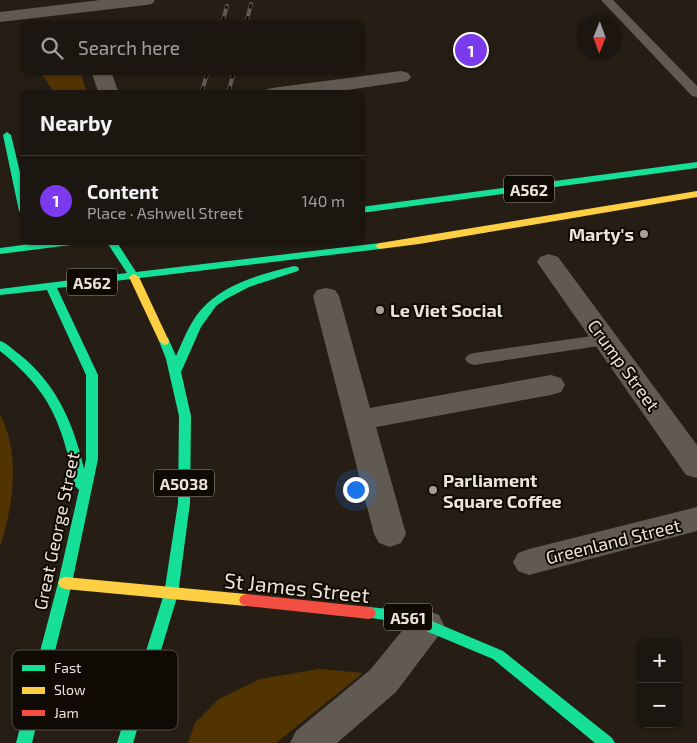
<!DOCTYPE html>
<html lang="en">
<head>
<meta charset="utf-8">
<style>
	body { margin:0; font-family:"Exo 2",sans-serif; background:#29231e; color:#f1f3f6 }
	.controls { position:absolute; right:15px; bottom:15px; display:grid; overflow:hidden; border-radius:10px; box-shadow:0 1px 4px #0004 }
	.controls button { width:45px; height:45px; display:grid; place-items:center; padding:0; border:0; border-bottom:1px solid #3a3530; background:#1c1610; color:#f1f3f6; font:25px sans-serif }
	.compass { position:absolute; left:577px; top:15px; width:45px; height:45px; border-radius:50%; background:#1c1610; box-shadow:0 1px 4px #0004; rotate:181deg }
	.you { position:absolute; left:355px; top:489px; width:18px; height:18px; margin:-12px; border:4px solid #fff; border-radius:50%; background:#1a73e8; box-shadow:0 0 0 8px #1a73e833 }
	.badge { display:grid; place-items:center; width:32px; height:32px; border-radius:50%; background:#7c3aed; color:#fff; font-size:16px; font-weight:700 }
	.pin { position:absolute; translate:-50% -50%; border:2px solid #fff; box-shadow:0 1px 5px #0006 }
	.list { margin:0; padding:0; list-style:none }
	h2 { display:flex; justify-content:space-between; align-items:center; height:65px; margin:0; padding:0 20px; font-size:21px }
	h2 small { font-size:16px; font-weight:400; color:#a09f9f }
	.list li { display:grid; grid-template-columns:32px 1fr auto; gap:15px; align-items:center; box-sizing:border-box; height:90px; padding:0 20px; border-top:1px solid #3a3530 }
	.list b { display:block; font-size:19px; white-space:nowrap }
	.list p { margin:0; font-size:16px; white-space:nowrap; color:#a09f9f }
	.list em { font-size:16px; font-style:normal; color:#a09f9f }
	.icon { flex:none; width:28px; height:28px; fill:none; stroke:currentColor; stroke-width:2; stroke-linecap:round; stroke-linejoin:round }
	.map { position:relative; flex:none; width:697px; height:743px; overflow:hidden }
	.search { position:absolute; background:#1c1610; box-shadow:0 1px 4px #0004; left:20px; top:20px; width:345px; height:55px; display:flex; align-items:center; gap:12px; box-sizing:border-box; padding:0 18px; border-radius:10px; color:#a09f9f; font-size:19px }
	.panel { position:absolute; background:#1c1610; box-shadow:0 1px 4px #0004; left:20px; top:90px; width:345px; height:155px; border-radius:10px }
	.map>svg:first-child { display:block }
	.green { fill:#523403 }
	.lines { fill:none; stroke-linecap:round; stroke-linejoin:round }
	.lane { fill:#615a53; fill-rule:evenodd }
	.street { fill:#615a53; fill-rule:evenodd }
	.fast { fill:#16e098; fill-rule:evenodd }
	.slow { fill:#ffcf43; fill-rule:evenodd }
	.jam { fill:#f24e42; fill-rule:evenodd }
	.rail-casing { stroke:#605a51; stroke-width:4 }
	.rail { stroke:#100a04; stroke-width:2.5; stroke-dasharray:8; stroke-linecap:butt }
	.poi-dot { fill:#a79f94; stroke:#100a04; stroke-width:2 }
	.labels { text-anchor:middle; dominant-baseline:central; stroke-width:4; stroke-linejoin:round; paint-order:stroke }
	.shield { fill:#100a04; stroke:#aaa399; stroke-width:1 }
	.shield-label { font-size:16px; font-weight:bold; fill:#ece4d9 }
	.poi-label { font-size:18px; font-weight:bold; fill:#ece4d9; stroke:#100a04; text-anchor:start }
	.street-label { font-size:18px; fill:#ece4d9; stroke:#100a04 }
	.near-street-label { font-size:21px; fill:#ece4d9; stroke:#100a04 }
	.key { fill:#100a04; stroke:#524b44; stroke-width:1 }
	.key-label { font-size:14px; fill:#ece4d9 }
</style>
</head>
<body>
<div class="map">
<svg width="697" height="743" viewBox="0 0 697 743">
	<rect width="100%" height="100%" fill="#261e15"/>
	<g class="green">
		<polygon points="40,71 80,71 87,94 55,94"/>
		<path d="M0,414C21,455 13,506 0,547Z"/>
		<polygon points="319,669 363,673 276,743 188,743 195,723 219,699 260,679"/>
	</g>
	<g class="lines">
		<g class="lane">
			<polygon points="601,0 613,0 697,86 697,97 692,96"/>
			<polygon points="606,334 612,336 614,340 612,344 474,365 468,363 465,359 468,355 474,353"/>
		</g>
		<g class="street">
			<polygon points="100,0 155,0 152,4 146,5 0,22 0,12"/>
			<polygon points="91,71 111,71 119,94 99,94"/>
			<polygon points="401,71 408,73 411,77 408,81 320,94 262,94 265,90 272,88"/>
			<polygon points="549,254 558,257 697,445 697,478 686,475 537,262 540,257"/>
			<polygon points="326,288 335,290 339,296 370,408 551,375 561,378 565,385 561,392 551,395 376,427 406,534 401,543 390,547 379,543 374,534 313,296 317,290"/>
			<polygon points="697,507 697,531 529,575 518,571 513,562 518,553 529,549"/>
			<polygon points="427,610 439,615 444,625 439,635 396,692 337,743 290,743 296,731 370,670 415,615"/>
		</g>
		<g class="fast">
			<polygon points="7,132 11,135 24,189 24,214 19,211 3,135"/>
			<polygon points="697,162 697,168 361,213 361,207"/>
			<polygon points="53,241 84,241 79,244 0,254 0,248"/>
			<path d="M106,241H116L136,272L380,243L385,246L380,249L57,288L98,375V459L72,583L32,743H16L58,583L79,490L75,486C62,423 51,392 0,351V341C7,343 13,350 19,354C56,383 74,424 84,469L86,459V375L47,290L0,295V289L127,273Z"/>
			<path d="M294,266L298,267L299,269L298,271L249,287L226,299L216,306L201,327L181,372L191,416L190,503L178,594L133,743H117L164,594L178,503L179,416L166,359L159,341L164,337L168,338L176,356C183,341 189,324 200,311C222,284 262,274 294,266Z"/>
			<polygon points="369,607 408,611 503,651 612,738 615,743 595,743 493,659 407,623 364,617 362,613 364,609"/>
		</g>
		<g class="slow">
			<polygon points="697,191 697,197 419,244 380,249 375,246 380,243"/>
			<polygon points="134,274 139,277 169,341 168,344 164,345 159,341 129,277"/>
			<polygon points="65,577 246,594 251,596 253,600 251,604 246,606 65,589 60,587 58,583 60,579"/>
		</g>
		<polygon class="jam" points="246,594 369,607 374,609 376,613 374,617 369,619 246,606 241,604 239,600 241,596"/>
		<defs>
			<g id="rail">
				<polyline points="222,24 227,6"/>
				<polyline points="246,24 251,4"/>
				<polyline points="201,94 208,71"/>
				<polyline points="228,94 234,71"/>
			</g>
		</defs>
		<use href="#rail" class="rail-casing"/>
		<use href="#rail" class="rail"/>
	</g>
	<g class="poi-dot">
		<circle cx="644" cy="234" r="5"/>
		<circle cx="380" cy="310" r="5"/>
		<circle cx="433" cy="490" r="5"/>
	</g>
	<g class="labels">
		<g class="shield">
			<rect x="504" y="175.5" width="50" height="27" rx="4"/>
			<rect x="67" y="268.5" width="50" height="27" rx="4"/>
			<rect x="154" y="469.5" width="60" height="27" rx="4"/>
			<rect x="384" y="603.5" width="48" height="27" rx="4"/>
		</g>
		<g class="shield-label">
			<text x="529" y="189">A562</text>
			<text x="92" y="282">A562</text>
			<text x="184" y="483">A5038</text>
			<text x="408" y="617">A561</text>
		</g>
		<g class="poi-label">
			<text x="634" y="234" text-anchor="end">Marty's</text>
			<text x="390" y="310">Le Viet Social</text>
			<text x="443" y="480">Parliament<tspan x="443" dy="21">Square Coffee</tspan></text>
		</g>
		<g class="street-label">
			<text transform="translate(624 365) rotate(54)">Crump Street</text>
			<text transform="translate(56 531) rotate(-78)">Great George Street</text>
			<text transform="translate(613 541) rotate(-14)">Greenland Street</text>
		</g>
		<g class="near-street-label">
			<text transform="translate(297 587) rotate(6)">St James Street</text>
		</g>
	</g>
	<rect x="12" y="650" width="166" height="80" rx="8" class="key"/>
	<rect x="22" y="665" width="23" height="6" fill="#16e098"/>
	<rect x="22" y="687" width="23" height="7" fill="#ffcf43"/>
	<rect x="22" y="710" width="23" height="6" fill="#f24e42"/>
	<g class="key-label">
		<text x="54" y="673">Fast</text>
		<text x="54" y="695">Slow</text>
		<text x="54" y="718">Jam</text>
	</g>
</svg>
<div class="controls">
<button>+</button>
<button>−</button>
</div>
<svg class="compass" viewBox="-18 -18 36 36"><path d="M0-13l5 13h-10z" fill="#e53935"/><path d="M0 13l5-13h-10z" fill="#a09f9f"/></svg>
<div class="you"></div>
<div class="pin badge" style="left:471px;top:50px">1</div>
<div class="search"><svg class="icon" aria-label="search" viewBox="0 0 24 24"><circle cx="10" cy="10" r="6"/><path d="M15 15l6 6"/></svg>Search here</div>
<section class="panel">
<h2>Nearby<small></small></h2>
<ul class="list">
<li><span class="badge">1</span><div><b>Content</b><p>Place · Ashwell Street</p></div><em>140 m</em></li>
</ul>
</section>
</div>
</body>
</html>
